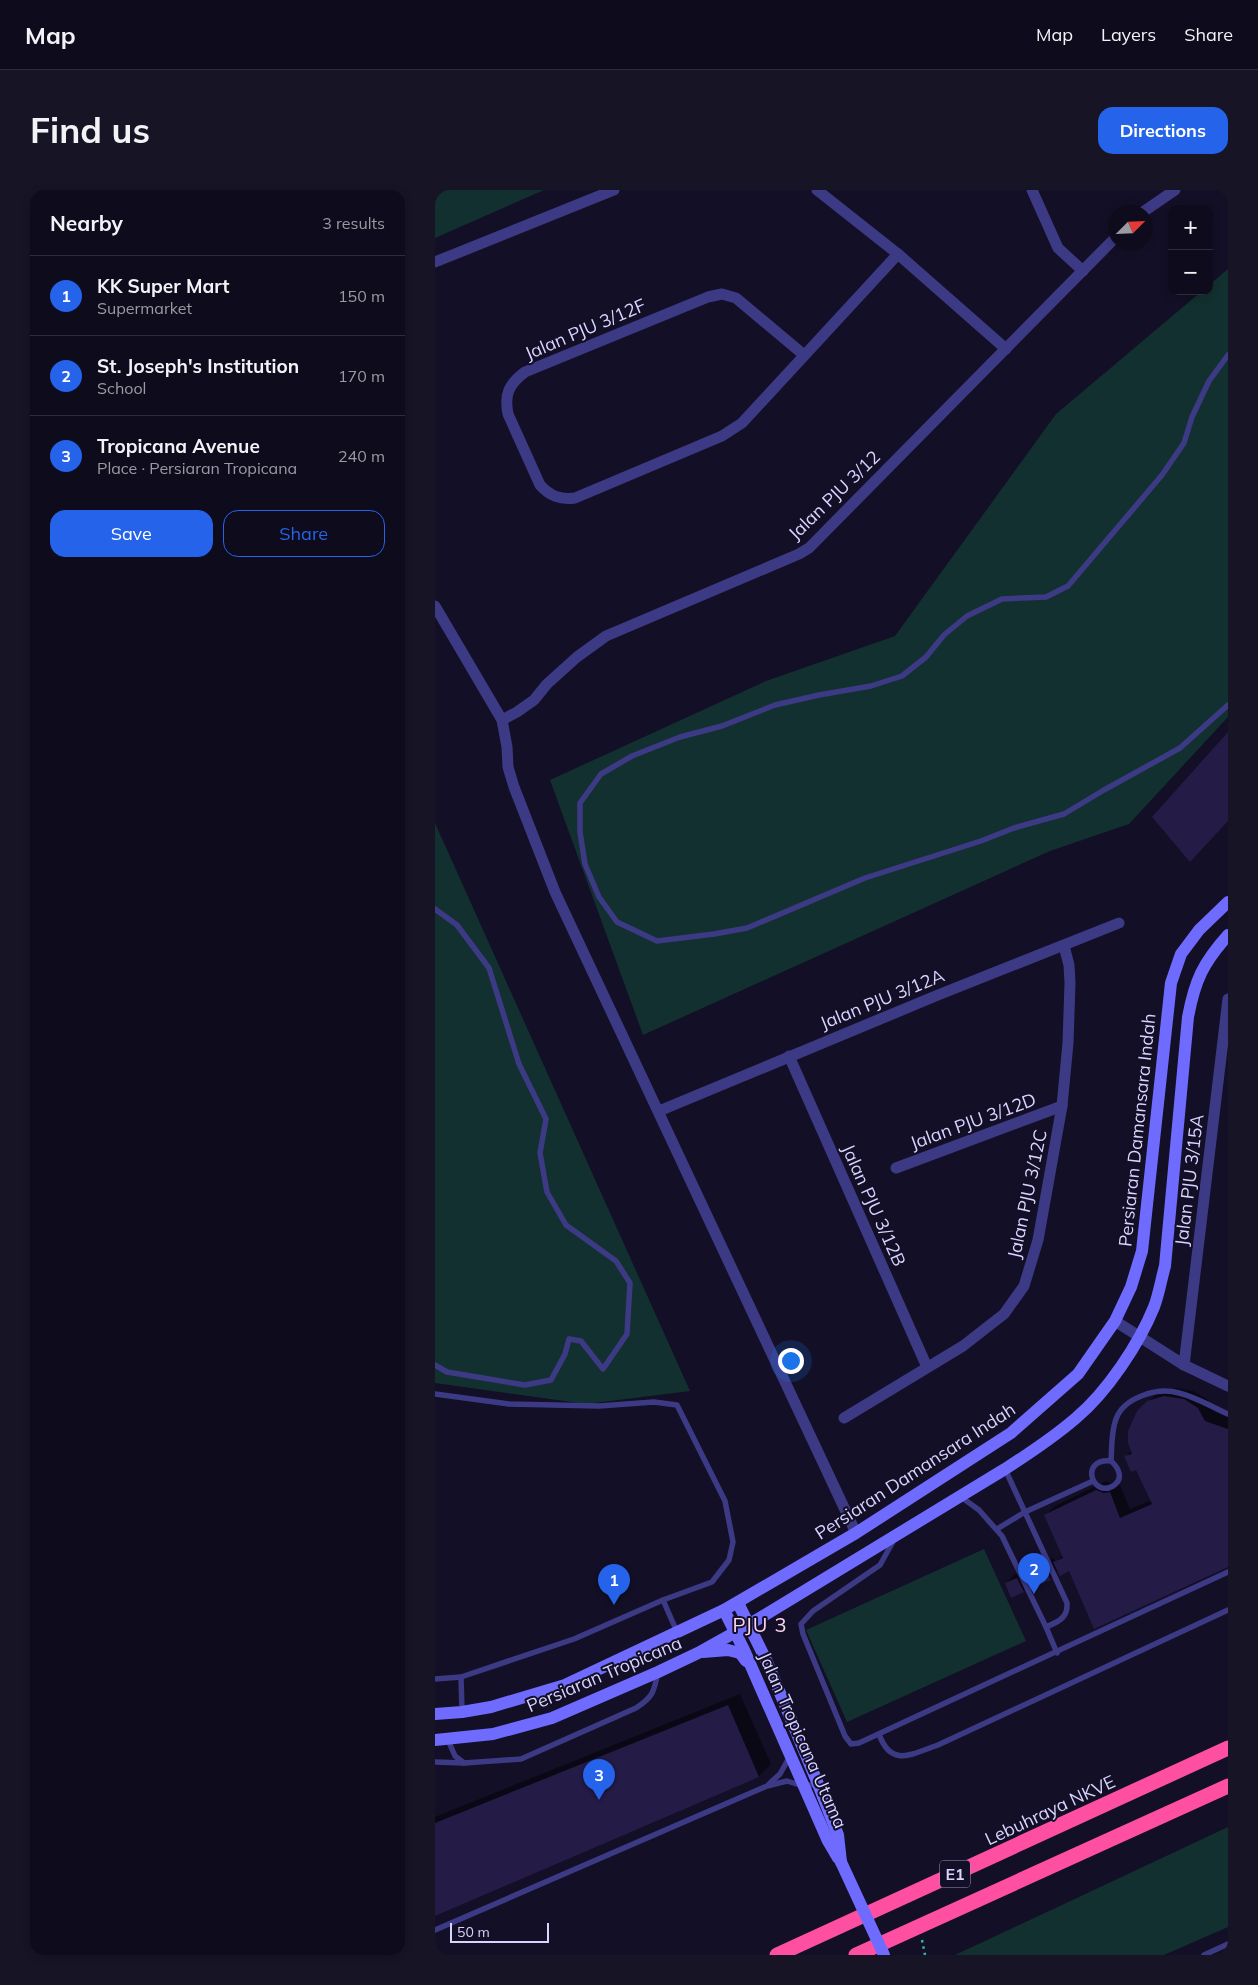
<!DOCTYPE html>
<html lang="en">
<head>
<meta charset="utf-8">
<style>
	body { margin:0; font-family:Mulish,sans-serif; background:#171425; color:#f1f3f6 }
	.controls { position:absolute; right:15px; top:15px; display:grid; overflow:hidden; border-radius:10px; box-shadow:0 2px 8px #0003 }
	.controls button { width:45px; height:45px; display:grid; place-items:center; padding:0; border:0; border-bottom:1px solid #2e2b3b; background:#0e0b1c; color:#f1f3f6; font:25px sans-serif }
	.compass { position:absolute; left:673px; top:15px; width:45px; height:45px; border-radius:50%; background:#0e0b1c; box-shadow:0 2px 8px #0003; rotate:66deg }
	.scale { position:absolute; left:15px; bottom:12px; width:99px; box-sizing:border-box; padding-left:5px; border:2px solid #d9d4ff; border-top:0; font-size:14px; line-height:18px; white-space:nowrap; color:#d9d4ff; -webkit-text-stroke:4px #130f26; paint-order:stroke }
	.you { position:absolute; left:355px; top:1170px; width:18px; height:18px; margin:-12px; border:4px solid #fff; border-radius:50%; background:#1a73e8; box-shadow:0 0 0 8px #1a73e833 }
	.badge { display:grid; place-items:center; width:32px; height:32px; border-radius:50%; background:#2563eb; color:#fff; font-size:16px; font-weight:700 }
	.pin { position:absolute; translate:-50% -41px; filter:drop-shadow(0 1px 2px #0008) }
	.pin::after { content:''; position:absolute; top:26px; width:18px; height:15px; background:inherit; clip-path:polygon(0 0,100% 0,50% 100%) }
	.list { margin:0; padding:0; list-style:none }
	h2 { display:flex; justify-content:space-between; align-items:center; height:65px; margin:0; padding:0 20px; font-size:21px }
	h2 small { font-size:16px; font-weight:400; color:#9b9ba3 }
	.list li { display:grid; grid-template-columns:32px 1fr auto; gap:15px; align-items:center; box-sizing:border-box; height:80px; padding:0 20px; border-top:1px solid #2e2b3b }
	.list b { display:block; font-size:19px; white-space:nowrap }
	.list p { margin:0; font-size:16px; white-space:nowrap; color:#9b9ba3 }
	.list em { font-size:16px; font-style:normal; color:#9b9ba3 }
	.actions { display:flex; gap:10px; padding:15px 20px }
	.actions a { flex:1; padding:11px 0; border:1px solid #2563eb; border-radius:15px; text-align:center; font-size:18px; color:#2563eb }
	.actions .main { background:#2563eb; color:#fff }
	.map { position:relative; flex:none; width:793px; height:1765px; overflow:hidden; border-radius:15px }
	header { display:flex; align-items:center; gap:30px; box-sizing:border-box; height:70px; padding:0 25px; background:#0e0b1c; border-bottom:1px solid #2e2b3b }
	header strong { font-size:24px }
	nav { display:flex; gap:28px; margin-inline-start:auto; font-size:18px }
	.intro { display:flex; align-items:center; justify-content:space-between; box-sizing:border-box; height:120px; padding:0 30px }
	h1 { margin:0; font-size:35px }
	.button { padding:12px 22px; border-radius:15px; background:#2563eb; color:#fff; font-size:18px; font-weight:700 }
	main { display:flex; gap:30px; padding:0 30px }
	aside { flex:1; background:#0e0b1c; border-radius:15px; box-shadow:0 2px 8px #0003 }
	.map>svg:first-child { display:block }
	.green { fill:#12302f }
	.shadow { fill:#0007 }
	.building { fill:#241b47 }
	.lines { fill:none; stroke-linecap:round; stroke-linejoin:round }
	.path { stroke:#2fb8b0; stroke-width:2.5; stroke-dasharray:2.5 4; stroke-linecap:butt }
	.lane { stroke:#3d3a85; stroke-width:5.5 }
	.street { stroke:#3d3a85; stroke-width:11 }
	.secondary { stroke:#6f6bff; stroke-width:12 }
	.highway { stroke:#ff4fa3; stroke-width:15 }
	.secondary-bridge { stroke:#6f6bff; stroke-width:12 }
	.labels { text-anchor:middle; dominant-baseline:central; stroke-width:4; stroke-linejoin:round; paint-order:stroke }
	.shield { fill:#130f26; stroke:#9e99be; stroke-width:1 }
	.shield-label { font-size:16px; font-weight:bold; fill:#d9d4ff }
	.street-label { font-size:18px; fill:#d9d4ff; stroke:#130f26 }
	.quarter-label { font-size:20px; letter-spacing:1px; fill:#ffd6f0; stroke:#130f26 }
</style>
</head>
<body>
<header>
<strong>Map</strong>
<nav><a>Map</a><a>Layers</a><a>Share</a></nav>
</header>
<div class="intro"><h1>Find us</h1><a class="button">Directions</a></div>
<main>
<aside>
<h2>Nearby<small>3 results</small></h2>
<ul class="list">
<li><span class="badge">1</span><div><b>KK Super Mart</b><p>Supermarket</p></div><em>150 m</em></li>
<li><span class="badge">2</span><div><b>St. Joseph's Institution</b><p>School</p></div><em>170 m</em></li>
<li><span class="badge">3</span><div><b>Tropicana Avenue</b><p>Place · Persiaran Tropicana</p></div><em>240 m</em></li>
</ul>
<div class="actions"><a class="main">Save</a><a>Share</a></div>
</aside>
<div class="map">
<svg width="793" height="1765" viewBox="0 0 793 1765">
	<rect width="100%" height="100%" fill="#130f26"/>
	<g class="green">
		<polygon points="0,0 109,0 0,48"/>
		<polygon points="793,79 793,527 694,634 615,661 208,845 115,590 331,491 460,446 621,224 767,101 774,101 774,95"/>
		<polygon points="0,633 255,1201 151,1214 0,1193"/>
		<polygon points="549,1359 591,1451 412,1532 371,1440"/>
		<polygon points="793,1637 793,1737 729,1765 520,1765"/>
	</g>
	<g class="shadow">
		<polygon points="741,1198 758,1201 772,1209 779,1222 793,1227 793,1376 623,1380 615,1389 596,1393 588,1401 571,1393 580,1384 591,1380 593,1384 601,1375 619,1368 621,1372 628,1365 611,1325 620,1316 671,1291 679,1294 684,1293 695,1319 717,1310 702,1278 691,1267 697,1260 703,1222 723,1202"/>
		<polygon points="305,1504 336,1574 324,1586 0,1725 0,1627"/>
	</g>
	<g class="building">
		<polygon points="793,542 793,631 755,672 717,627"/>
		<polygon points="729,1206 749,1209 763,1218 770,1231 793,1239 793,1377 659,1439 634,1381 625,1386 618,1372 628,1368 609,1325 661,1300 669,1303 675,1302 685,1328 717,1314 701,1280 696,1282 689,1266 697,1264 693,1253 693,1241 702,1221 712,1211"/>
		<polygon points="610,1376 616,1390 597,1398 591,1384"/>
		<polygon points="582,1388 589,1402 576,1408 570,1393"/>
		<polygon points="293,1515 324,1587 0,1726 0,1633"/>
	</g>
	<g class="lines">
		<polyline class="path" points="487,1750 490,1765"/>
		<g class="lane">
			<polyline points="793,165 774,191 757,227 749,253 727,285 633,396 611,407 567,409 532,426 509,445 491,467 467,486 436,496 384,505 340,515 287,536 245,547 197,566 166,584 145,613 145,642 150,674 164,707 182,732 222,751 279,744 312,738 430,688 546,651 579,638 629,624 669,600 745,558 793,515"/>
			<polyline points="0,719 22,735 54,778 84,874 111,929 105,963 112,1002 131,1035 181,1071 195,1093 192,1144 168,1179 146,1151 134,1149 130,1164 116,1190 90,1195 12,1182 0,1175"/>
			<polyline points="0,1204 74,1214 164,1216 219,1212 242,1215 290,1311 298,1352 294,1370 277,1392 228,1410 139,1449 26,1487 0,1489"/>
			<path d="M676,1271C644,1268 657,1308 678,1296C689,1289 684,1278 676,1271C677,1257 676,1242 681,1229C689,1207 723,1197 744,1203C761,1207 777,1217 793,1224"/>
			<path d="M526,1307L544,1320L567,1346L611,1437C623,1432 633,1428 632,1413L570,1279"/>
			<polyline points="562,1339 590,1322 658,1291"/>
			<polyline points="460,1348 445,1375 378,1421 366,1434 368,1444 410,1546 416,1554 424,1553 793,1382"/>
			<polyline points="228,1410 242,1442"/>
			<polyline points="611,1437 622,1463"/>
			<polyline points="26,1487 27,1522"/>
			<path d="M444,1544C456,1578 477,1564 503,1555L793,1420"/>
			<polyline points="13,1550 20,1566 29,1573"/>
			<path d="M0,1572L29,1573L86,1569L201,1518C218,1507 219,1502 223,1482"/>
			<polyline points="334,1594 345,1584 355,1566"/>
			<polyline points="0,1740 332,1596 352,1591 368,1596 383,1594"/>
			<polyline points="769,1765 793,1754"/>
		</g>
		<g class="street">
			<polyline points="382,0 463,64 571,159"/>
			<polyline points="597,0 623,58 648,81"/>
			<polyline points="708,22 740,0"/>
			<polyline points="0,72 179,0"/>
			<path d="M369,165L301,108L287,104L273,107L90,182C74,194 69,204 73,224L105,295C115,306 125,310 140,308L287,246L307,233L463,64"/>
			<polyline points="0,416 67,530 72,557 73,577 79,597 120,702 421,1343"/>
			<polyline points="67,530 82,522 99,510 112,494 142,467 171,446 364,364 374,358 680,48"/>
			<polyline points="354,866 492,1177"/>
			<polyline points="224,921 503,805 684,733"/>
			<polyline points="461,978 627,916"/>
			<polyline points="680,1131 749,1175 793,1196"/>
			<polyline points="749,1175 793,809"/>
			<polyline points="409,1228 528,1156 569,1124 589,1096 603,1050 627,916 633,853 635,793 634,775 629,756"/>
		</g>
		<g class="secondary">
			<polyline points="303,1413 332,1472 383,1594 403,1645 406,1672"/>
			<polyline points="289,1420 309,1460 393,1651 403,1668"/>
			<polyline points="268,1462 293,1460 305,1463 311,1471"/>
			<polyline points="0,1524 27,1522 56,1517 130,1495 289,1420 421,1343 576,1243 643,1184 680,1131 696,1097 707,1061 736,793 746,764 764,740 793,712"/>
			<path d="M0,1550L58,1544L117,1528L223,1482L263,1463L315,1434L570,1279C595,1263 619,1247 641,1228C672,1202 704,1154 719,1117C724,1104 726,1090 730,1076L753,827C760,790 768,773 793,745"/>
		</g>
		<g class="highway">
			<polyline points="342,1765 793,1558"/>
			<polyline points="421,1765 793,1596"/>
		</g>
		<polyline class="secondary-bridge" points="406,1672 449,1765"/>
	</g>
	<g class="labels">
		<rect class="shield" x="505" y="1670.5" width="30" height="27" rx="4"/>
		<g class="shield-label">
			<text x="520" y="1684">E1</text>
		</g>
		<g class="street-label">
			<text transform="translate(150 139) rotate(-23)">Jalan PJU 3/12F</text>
			<text transform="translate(399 305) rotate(-44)">Jalan PJU 3/12</text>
			<text transform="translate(447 809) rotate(-22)">Jalan PJU 3/12A</text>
			<text transform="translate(538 931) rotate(-20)">Jalan PJU 3/12D</text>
			<text transform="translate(702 940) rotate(-84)">Persiaran Damansara Indah</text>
			<text transform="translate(754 990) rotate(-83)">Jalan PJU 3/15A</text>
			<text transform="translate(592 1004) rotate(-78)">Jalan PJU 3/12C</text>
			<text transform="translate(439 1015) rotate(66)">Jalan PJU 3/12B</text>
			<text transform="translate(480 1281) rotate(-33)">Persiaran Damansara Indah</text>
			<text transform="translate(169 1484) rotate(-23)">Persiaran Tropicana</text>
			<text transform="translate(368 1550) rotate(66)">Jalan Tropicana Utama</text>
			<text transform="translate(615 1620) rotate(-25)">Lebuhraya NKVE</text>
		</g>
		<g class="quarter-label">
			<text x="325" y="1434">PJU 3</text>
		</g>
	</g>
</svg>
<div class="controls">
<button>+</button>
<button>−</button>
</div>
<svg class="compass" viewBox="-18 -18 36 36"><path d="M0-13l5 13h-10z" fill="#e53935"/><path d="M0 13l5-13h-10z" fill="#9b9ba3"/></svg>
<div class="scale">50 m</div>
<div class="you"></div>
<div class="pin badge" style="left:179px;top:1415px">1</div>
<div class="pin badge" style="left:599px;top:1404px">2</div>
<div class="pin badge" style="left:164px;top:1610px">3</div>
</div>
</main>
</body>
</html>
